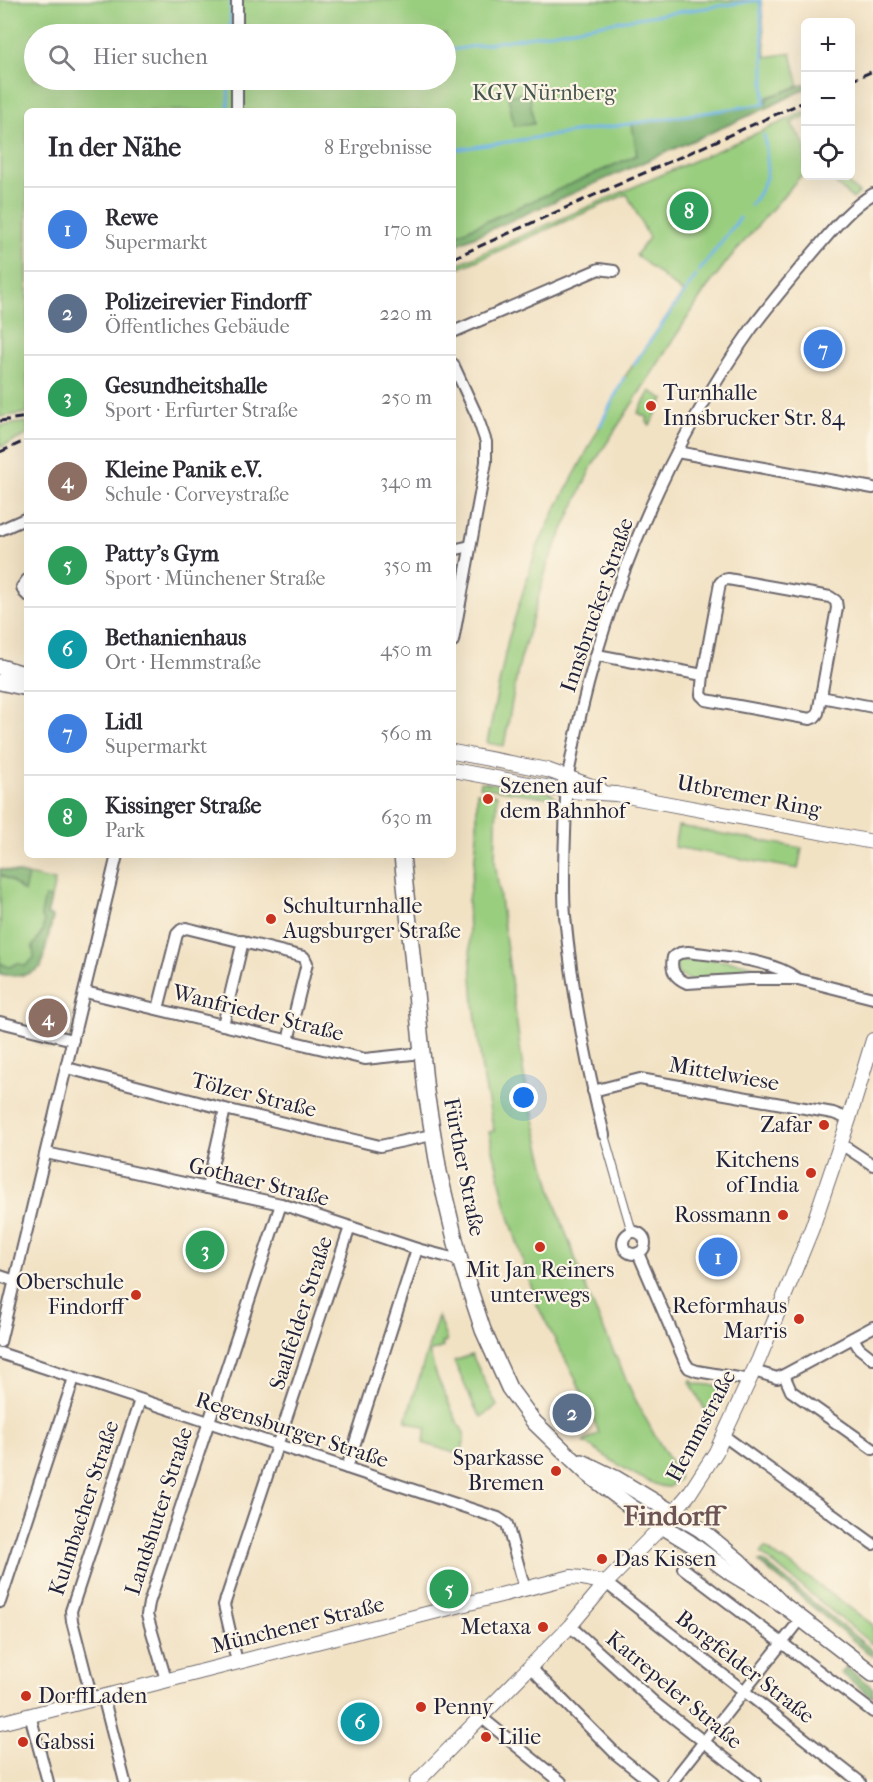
<!DOCTYPE html>
<html lang="de">
<head>
<meta charset="utf-8">
<style>
	body { margin:0; font-family:"IM FELL French Canon",serif; background:#f7f7f7; color:#2b2b33 }
	.controls { position:absolute; right:18px; top:18px; display:grid; overflow:hidden; border-radius:9px; box-shadow:0 6px 24px #0002 }
	.controls button { width:54px; height:54px; display:grid; place-items:center; padding:0; border:0; border-bottom:2px solid #e1e1e2; background:#fff; color:#2b2b33; font:30px sans-serif }
	.you { position:absolute; left:524px; top:1098px; width:21px; height:21px; margin:-15px; border:4px solid #fff; border-radius:50%; background:#1a73e8; box-shadow:0 0 0 9px #1a73e833 }
	.badge { display:grid; place-items:center; width:39px; height:39px; border-radius:50%; background:#111827; color:#fff; font-size:20px; font-weight:700 }
	.pin { position:absolute; translate:-50% -50%; border:3px solid #fff; box-shadow:0 2px 6px #0006 }
	.list { margin:0; padding:0; list-style:none }
	h2 { display:flex; justify-content:space-between; align-items:center; height:78px; margin:0; padding:0 24px; font-size:26px }
	h2 small { font-size:20px; font-weight:400; color:#7c7c81 }
	.list li { display:grid; grid-template-columns:39px 1fr auto; gap:18px; align-items:center; box-sizing:border-box; height:84px; padding:0 24px; border-top:2px solid #e1e1e2 }
	.list b { display:block; font-size:22px; white-space:nowrap }
	.list p { margin:0; font-size:20px; white-space:nowrap; color:#7c7c81 }
	.list em { font-size:20px; font-style:normal; color:#7c7c81 }
	.icon { flex:none; width:33px; height:33px; fill:none; stroke:currentColor; stroke-width:2; stroke-linecap:round; stroke-linejoin:round }
	.map { position:relative; flex:none; width:873px; height:1782px; overflow:hidden }
	.search { position:absolute; background:#fff; box-shadow:0 6px 24px #0002; left:24px; top:24px; width:432px; height:66px; display:flex; align-items:center; gap:15px; box-sizing:border-box; padding:0 21px; border-radius:33px; color:#7c7c81; font-size:22px }
	.panel { position:absolute; background:#fff; box-shadow:0 6px 24px #0002; left:24px; top:108px; width:432px; height:750px; border-radius:9px }
	.map>svg:first-child { display:block }
	.green { fill:#9ace7f; stroke:#5e785d; stroke-width:1.5; fill-rule:evenodd }
	.forest { fill:#7bb16e; stroke:#4e6a54; stroke-width:1.5 }
	.lines { fill:none; stroke-linecap:round; stroke-linejoin:round }
	.stream { stroke:#75b7ea; stroke-width:3 }
	.pedestrian-casing { stroke:#6b656b; stroke-width:10 }
	.minor-casing { stroke:#6b656b; stroke-width:14 }
	.tertiary-casing { stroke:#6b656b; stroke-width:16 }
	.secondary-casing { stroke:#6b656b; stroke-width:18 }
	.pedestrian { stroke:#fff; stroke-width:8 }
	.minor { stroke:#fff; stroke-width:10 }
	.tertiary { stroke:#fff; stroke-width:14 }
	.secondary { stroke:#fff; stroke-width:15 }
	.rail { stroke:#22223b; stroke-width:3; stroke-dasharray:9 4.5; stroke-linecap:butt }
	.poi-dot { fill:#c8321e; stroke:#fcf5e5; stroke-width:2 }
	.labels { text-anchor:middle; dominant-baseline:central; stroke-width:4.5; stroke-linejoin:round; paint-order:stroke }
	.park-label { font-size:22px; fill:#46564f; stroke:#fcf5e5 }
	.poi-label { font-size:22px; fill:#22223b; stroke:#fcf5e5; text-anchor:start }
	.street-label { font-size:22px; fill:#22223b; stroke:#fcf5e5 }
	.district-label { font-size:28px; font-weight:bold; fill:#6c5354; stroke:#fcf5e5 }
</style>
</head>
<body>
<div class="map">
<svg width="873" height="1782" viewBox="0 0 873 1782">
	<rect width="100%" height="100%" fill="#fcf5e5"/>
	<filter id="ink" filterUnits="userSpaceOnUse"><feTurbulence type="fractalNoise" baseFrequency=".0167" numOctaves="2"/><feDisplacementMap in="SourceGraphic" scale="12" xChannelSelector="R" yChannelSelector="G"/><feConvolveMatrix kernelMatrix="1 2 1 2 8 2 1 2 1" color-interpolation-filters="sRGB"/></filter>
	<filter id="wash" filterUnits="userSpaceOnUse"><feTurbulence type="fractalNoise" baseFrequency=".008" numOctaves="4" result="noise"/><feDisplacementMap in="SourceGraphic" scale="24" xChannelSelector="R" yChannelSelector="G"/><feGaussianBlur stdDeviation="1.35" result="paint"/><feColorMatrix in="noise" values="0 0 0 0 0 0 0 0 0 0 0 0 0 0 0 0 0 1.4 0 .05"/><feComposite in="paint" operator="in"/></filter>
	<g filter="url(#wash)">
		<rect width="100%" height="100%" fill="#f2e2c4"/>
		<g class="green">
			<path d="M0,0H761L766,57L791,53L799,86L767,97L766,104L633,125L637,155L453,236V111H27V413L0,417ZM34,34H446V80H34Z"/>
			<polygon points="805,112 805,117 791,123 805,145 805,171 729,259 706,289 592,466 548,563 518,669 504,746 487,743 508,640 536,550 554,512 584,457 624,378 683,293 636,255 649,238 627,194 453,271 453,266"/>
			<polygon points="827,176 840,176 859,193 853,199"/>
			<polygon points="650,391 664,399 650,425 646,422 648,418 638,413"/>
			<polygon points="27,422 27,435 0,447 0,426"/>
			<polygon points="481,782 551,793 557,799 480,787"/>
			<path d="M477,792L497,795L495,861L524,1076L541,1150L556,1206L591,1301L633,1395L655,1436L676,1470L679,1479L669,1487C651,1489 601,1453 584,1442L599,1433L577,1382L537,1305L506,1207L489,1132L494,1131L482,1071L474,1003L469,936L468,900L474,866L477,834Z"/>
			<polygon points="678,826 802,848 798,869 674,847"/>
			<path d="M0,869L55,881L47,915L53,917L41,967C27,977 16,977 0,974Z"/>
			<polygon points="679,956 743,963 788,975 692,981 678,975 675,961"/>
			<polygon points="438,1316 447,1341 442,1343 443,1347 429,1352 437,1377 456,1419 464,1433 464,1441 461,1455 423,1443 427,1428 406,1421"/>
			<polygon points="472,1355 497,1406 481,1417 475,1408 454,1361"/>
			<polygon points="691,1380 695,1384 726,1386 715,1404 710,1419 690,1382"/>
			<polygon points="765,1547 772,1552 772,1553 782,1560 783,1559 873,1625 873,1645 761,1553"/>
		</g>
		<g class="forest">
			<polygon points="805,84 805,89 769,107 453,246 453,236 637,155 632,124 766,104 767,98"/>
			<polygon points="529,91 534,124 514,126 508,96"/>
			<polygon points="0,869 28,875 24,892 10,880 0,875"/>
			<path d="M45,897L51,898L47,915L53,917L41,967C27,977 16,977 0,974V963L9,967L18,963L25,966L34,958L33,946L42,932L44,922L41,915Z"/>
			<polygon points="763,1561 873,1651 873,1657 759,1562"/>
			<polygon points="846,1667 873,1688 873,1698 841,1673"/>
		</g>
		<g class="lines">
			<g class="stream">
				<polyline points="760,1 764,66 764,104"/>
				<polyline points="230,32 231,0"/>
				<polyline points="446,51 643,17 760,0"/>
				<polyline points="244,83 281,80"/>
				<polyline points="228,111 229,80"/>
				<polyline points="453,150 764,104"/>
				<path d="M751,205C771,179 769,166 764,135"/>
				<polyline points="699,271 740,218"/>
				<polyline points="634,364 696,276"/>
				<polyline points="600,426 624,378"/>
			</g>
		</g>
	</g>
	<g filter="url(#ink)">
		<g class="lines">
			<defs>
				<polyline id="pedestrian" points="604,1135 632,1232"/>
				<g id="minor">
					<polyline points="237,34 237,0"/>
					<polyline points="237,80 237,111"/>
					<polyline points="453,332 599,269 614,271"/>
					<polyline points="453,364 477,416 486,442 486,462 453,641"/>
					<polyline points="677,452 873,488"/>
					<polyline points="0,530 27,518"/>
					<polyline points="453,550 470,546"/>
					<polygon points="728,579 830,597 836,601 837,608 818,713 815,717 810,719 706,700 701,695 703,675 720,583 723,580"/>
					<polyline points="27,580 22,587 24,592 27,595"/>
					<polyline points="597,655 703,675"/>
					<polyline points="821,697 873,707"/>
					<path d="M798,979C769,958 723,957 688,952L680,953L673,957C670,971 675,978 687,983L750,979H798L873,998"/>
					<polyline points="85,992 365,1059 422,1053"/>
					<polyline points="158,1009 177,934 181,930 186,928 304,957 307,963 288,1041"/>
					<polyline points="0,1022 73,1040"/>
					<polyline points="223,1025 243,941"/>
					<polyline points="67,1068 225,1109 380,1146 432,1135"/>
					<polyline points="593,1091 640,1079 833,1113 849,1119"/>
					<path d="M604,1135C586,1063 572,989 565,916C563,888 564,860 565,833C566,814 565,794 568,776C595,620 660,457 752,328C773,300 795,274 817,248C834,228 851,207 873,194"/>
					<polyline points="841,1144 873,1165"/>
					<polyline points="46,1153 281,1204 417,1249 460,1260"/>
					<polyline points="207,1188 225,1109"/>
					<circle cx="634" cy="1243" r="11"/>
					<polyline points="638,1253 685,1362 689,1368 697,1371 750,1380"/>
					<polyline points="0,1276 15,1281"/>
					<polyline points="853,1338 859,1348 873,1359"/>
					<polyline points="0,1342 117,855"/>
					<polyline points="0,1353 498,1518 507,1524 525,1589"/>
					<polyline points="754,1371 777,1378 784,1375 873,1327"/>
					<polyline points="784,1375 791,1391 873,1449"/>
					<polyline points="724,1436 873,1544"/>
					<polyline points="347,1468 417,1249"/>
					<polyline points="683,1568 873,1712"/>
					<polyline points="606,1583 860,1782"/>
					<polyline points="0,1602 74,1378"/>
					<polyline points="570,1626 656,1704 755,1782"/>
					<polyline points="237,1662 224,1605 350,1227"/>
					<polyline points="530,1667 616,1754 651,1782"/>
					<polyline points="166,1680 147,1615 149,1603 281,1204"/>
					<polyline points="103,1696 125,1782"/>
					<polyline points="92,1699 72,1621 71,1611 140,1400"/>
					<polyline points="30,1715 48,1782"/>
					<polyline points="481,1717 561,1782"/>
					<polyline points="672,1782 801,1619"/>
				</g>
				<g id="tertiary">
					<polyline points="453,752 547,770 600,789"/>
					<polyline points="453,770 567,791 616,794 873,842"/>
					<polyline points="0,1723 571,1577 582,1578 606,1583"/>
					<polyline points="417,1782 570,1626 606,1583 662,1526 689,1494 716,1452 759,1359 812,1228 849,1119 873,1040"/>
				</g>
				<g id="secondary">
					<polyline points="0,667 27,675"/>
					<polyline points="0,682 27,688"/>
					<polyline points="402,855 426,1092 439,1172 460,1260 483,1330 509,1388 534,1422 588,1474 631,1507 690,1543 731,1573 782,1604"/>
					<polyline points="582,1462 615,1478 700,1529 739,1561 782,1604 873,1674"/>
				</g>
			</defs>
			<use href="#pedestrian" class="pedestrian-casing"/>
			<use href="#minor" class="minor-casing"/>
			<use href="#tertiary" class="tertiary-casing"/>
			<use href="#secondary" class="secondary-casing"/>
			<use href="#pedestrian" class="pedestrian"/>
			<use href="#minor" class="minor"/>
			<use href="#tertiary" class="tertiary"/>
			<use href="#secondary" class="secondary"/>
			<g class="rail">
				<polyline points="850,81 873,71"/>
				<polyline points="453,258 806,101"/>
				<polyline points="0,421 27,417"/>
				<polyline points="0,452 27,440"/>
			</g>
		</g>
	</g>
	<g class="poi-dot">
		<circle cx="651" cy="406" r="6"/>
		<circle cx="488" cy="799" r="6"/>
		<circle cx="271" cy="919" r="6"/>
		<circle cx="824" cy="1125" r="6"/>
		<circle cx="811" cy="1173" r="6"/>
		<circle cx="783" cy="1215" r="6"/>
		<circle cx="540" cy="1247" r="6"/>
		<circle cx="136" cy="1295" r="6"/>
		<circle cx="799" cy="1319" r="6"/>
		<circle cx="556" cy="1471" r="6"/>
		<circle cx="602" cy="1559" r="6"/>
		<circle cx="543" cy="1627" r="6"/>
		<circle cx="26" cy="1696" r="6"/>
		<circle cx="421" cy="1707" r="6"/>
		<circle cx="486" cy="1737" r="6"/>
		<circle cx="23" cy="1742" r="6"/>
	</g>
	<g class="labels">
		<g class="park-label">
			<text x="544" y="93">KGV Nürnberg</text>
		</g>
		<g class="poi-label">
			<text x="663" y="393">Turnhalle<tspan x="663" dy="25">Innsbrucker Str. 84</tspan></text>
			<text x="500" y="786">Szenen auf<tspan x="500" dy="25">dem Bahnhof</tspan></text>
			<text x="283" y="906">Schulturnhalle<tspan x="283" dy="25">Augsburger Straße</tspan></text>
			<text x="812" y="1125" text-anchor="end">Zafar</text>
			<text x="799" y="1160" text-anchor="end">Kitchens<tspan x="799" dy="25">of India</tspan></text>
			<text x="771" y="1215" text-anchor="end">Rossmann</text>
			<text x="540" y="1270" text-anchor="middle">Mit Jan Reiners<tspan x="540" dy="25">unterwegs</tspan></text>
			<text x="124" y="1282" text-anchor="end">Oberschule<tspan x="124" dy="25">Findorff</tspan></text>
			<text x="787" y="1306" text-anchor="end">Reformhaus<tspan x="787" dy="25">Marris</tspan></text>
			<text x="544" y="1458" text-anchor="end">Sparkasse<tspan x="544" dy="25">Bremen</tspan></text>
			<text x="614" y="1559">Das Kissen</text>
			<text x="531" y="1627" text-anchor="end">Metaxa</text>
			<text x="38" y="1696">DorffLaden</text>
			<text x="433" y="1707">Penny</text>
			<text x="498" y="1737">Lilie</text>
			<text x="35" y="1742">Gabssi</text>
		</g>
		<g class="street-label">
			<text transform="translate(597 605) rotate(-71)">Innsbrucker Straße</text>
			<text transform="translate(749 796) rotate(11)">Utbremer Ring</text>
			<text transform="translate(258 1013) rotate(14)">Wanfrieder Straße</text>
			<text transform="translate(724 1074) rotate(10)">Mittelwiese</text>
			<text transform="translate(254 1095) rotate(14)">Tölzer Straße</text>
			<text transform="translate(464 1167) rotate(79)">Fürther Straße</text>
			<text transform="translate(259 1182) rotate(14)">Gothaer Straße</text>
			<text transform="translate(301 1313) rotate(-72)">Saalfelder Straße</text>
			<text transform="translate(701 1426) rotate(-62)">Hemmstraße</text>
			<text transform="translate(292 1430) rotate(18)">Regensburger Straße</text>
			<text transform="translate(84 1508) rotate(-72)">Kulmbacher Straße</text>
			<text transform="translate(159 1511) rotate(-72)">Landshuter Straße</text>
			<text transform="translate(298 1625) rotate(-14)">Münchener Straße</text>
			<text transform="translate(745 1667) rotate(38)">Borgfelder Straße</text>
			<text transform="translate(674 1690) rotate(40)">Katrepeler Straße</text>
		</g>
		<g class="district-label">
			<text x="672" y="1515">Findorff</text>
		</g>
	</g>
</svg>
<div class="controls">
<button>+</button>
<button>−</button>
<button><svg class="icon" aria-label="locate" viewBox="0 0 24 24"><circle cx="12" cy="12" r="6"/><path d="M12 2v4M12 18v4M2 12h4M18 12h4"/></svg></button>
</div>
<div class="you"></div>
<div class="pin badge" style="left:718px;top:1257px;background:#3f7fe0">1</div>
<div class="pin badge" style="left:572px;top:1413px;background:#5c6f8a">2</div>
<div class="pin badge" style="left:205px;top:1250px;background:#2e9e5b">3</div>
<div class="pin badge" style="left:48px;top:1018px;background:#8d6e63">4</div>
<div class="pin badge" style="left:449px;top:1589px;background:#2e9e5b">5</div>
<div class="pin badge" style="left:360px;top:1722px;background:#0f9aa8">6</div>
<div class="pin badge" style="left:823px;top:349px;background:#3f7fe0">7</div>
<div class="pin badge" style="left:689px;top:211px;background:#2e9e5b">8</div>
<div class="search"><svg class="icon" aria-label="search" viewBox="0 0 24 24"><circle cx="10" cy="10" r="6"/><path d="M15 15l6 6"/></svg>Hier suchen</div>
<section class="panel">
<h2>In der Nähe<small>8 Ergebnisse</small></h2>
<ul class="list">
<li><span class="badge" style="background:#3f7fe0">1</span><div><b>Rewe</b><p>Supermarkt</p></div><em>170 m</em></li>
<li><span class="badge" style="background:#5c6f8a">2</span><div><b>Polizeirevier Findorff</b><p>Öffentliches Gebäude</p></div><em>220 m</em></li>
<li><span class="badge" style="background:#2e9e5b">3</span><div><b>Gesundheitshalle</b><p>Sport · Erfurter Straße</p></div><em>250 m</em></li>
<li><span class="badge" style="background:#8d6e63">4</span><div><b>Kleine Panik e.V.</b><p>Schule · Corveystraße</p></div><em>340 m</em></li>
<li><span class="badge" style="background:#2e9e5b">5</span><div><b>Patty's Gym</b><p>Sport · Münchener Straße</p></div><em>350 m</em></li>
<li><span class="badge" style="background:#0f9aa8">6</span><div><b>Bethanienhaus</b><p>Ort · Hemmstraße</p></div><em>450 m</em></li>
<li><span class="badge" style="background:#3f7fe0">7</span><div><b>Lidl</b><p>Supermarkt</p></div><em>560 m</em></li>
<li><span class="badge" style="background:#2e9e5b">8</span><div><b>Kissinger Straße</b><p>Park</p></div><em>630 m</em></li>
</ul>
</section>
</div>
</body>
</html>
